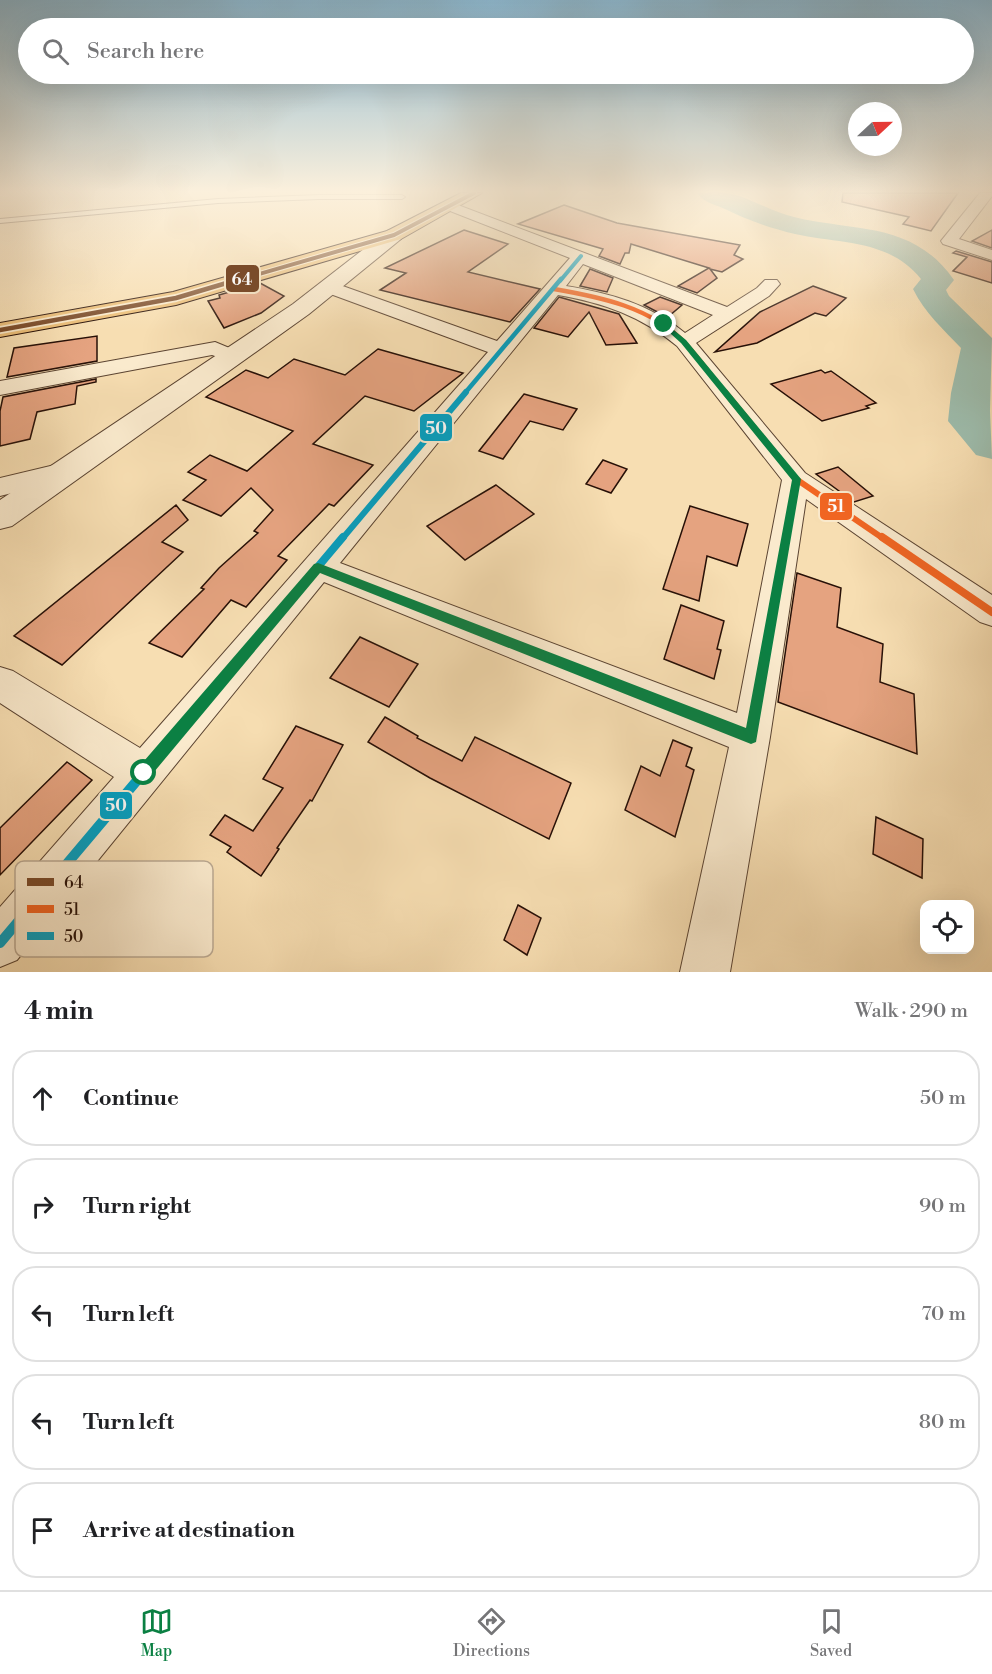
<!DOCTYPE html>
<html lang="en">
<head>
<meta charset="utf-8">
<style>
	body { margin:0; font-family:"Libre Bodoni",serif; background:#f6f6f6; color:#202124 }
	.controls { position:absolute; right:18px; bottom:18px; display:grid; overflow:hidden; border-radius:12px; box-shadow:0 6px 24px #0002 }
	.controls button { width:54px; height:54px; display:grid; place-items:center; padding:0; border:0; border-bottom:2px solid #e0e0e0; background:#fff; color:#202124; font:30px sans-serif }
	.compass { position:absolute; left:848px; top:102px; width:54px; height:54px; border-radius:50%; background:#fff; box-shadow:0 6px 24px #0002; rotate:68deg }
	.stop { position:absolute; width:18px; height:18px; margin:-14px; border:4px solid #0b8043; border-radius:50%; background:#fff }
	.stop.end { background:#0b8043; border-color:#fff; box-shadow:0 2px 6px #0008 }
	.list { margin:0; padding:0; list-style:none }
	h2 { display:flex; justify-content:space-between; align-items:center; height:78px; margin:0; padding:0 24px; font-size:26px }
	h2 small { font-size:20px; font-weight:400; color:#757577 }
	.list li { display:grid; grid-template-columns:39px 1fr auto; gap:18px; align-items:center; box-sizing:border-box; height:96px; margin:0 12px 12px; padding:0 12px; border:2px solid #e0e0e0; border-radius:24px }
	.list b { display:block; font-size:22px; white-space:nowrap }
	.list em { font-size:20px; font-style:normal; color:#757577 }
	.icon { flex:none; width:33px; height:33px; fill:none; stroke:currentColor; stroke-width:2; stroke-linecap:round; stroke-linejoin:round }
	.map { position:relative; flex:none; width:992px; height:972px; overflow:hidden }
	.search { position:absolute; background:#fff; box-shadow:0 6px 24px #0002; left:18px; right:18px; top:18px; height:66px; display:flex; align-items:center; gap:15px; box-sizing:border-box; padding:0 21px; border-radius:33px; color:#757577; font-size:22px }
	.sheet { height:618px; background:#fff }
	nav { display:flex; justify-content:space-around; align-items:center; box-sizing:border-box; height:84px; border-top:2px solid #e0e0e0; background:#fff; font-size:16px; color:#757577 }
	nav a { display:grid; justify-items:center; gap:3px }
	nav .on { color:#0b8043 }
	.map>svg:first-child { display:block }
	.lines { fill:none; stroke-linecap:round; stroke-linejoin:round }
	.river { fill:#9dbcac; fill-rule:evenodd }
	.building { fill:#e5a380; stroke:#271007; stroke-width:1.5 }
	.service-casing { stroke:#5b4432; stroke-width:2 }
	.minor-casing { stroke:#5b4432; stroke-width:2 }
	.tertiary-casing { stroke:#5b4432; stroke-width:2 }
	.primary-casing { stroke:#271007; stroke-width:2 }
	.service { fill:#faeacd; fill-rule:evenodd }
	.minor { fill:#faeacd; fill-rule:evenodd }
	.tertiary { fill:#faeacd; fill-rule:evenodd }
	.primary { fill:#ecbf79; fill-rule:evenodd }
	.bus-1-far1-casing { stroke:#faeacd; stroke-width:6 }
	.bus-1-casing { stroke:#faeacd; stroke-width:8 }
	.bus-2-far2-casing { stroke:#faeacd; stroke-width:8 }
	.bus-2-far1-casing { stroke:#faeacd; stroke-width:10 }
	.bus-2-casing { stroke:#faeacd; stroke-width:12 }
	.bus-3-far4-casing { stroke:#faeacd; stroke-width:6 }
	.bus-3-far3-casing { stroke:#faeacd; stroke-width:8 }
	.bus-3-far2-casing { stroke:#faeacd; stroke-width:10 }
	.bus-3-far1-casing { stroke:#faeacd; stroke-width:12 }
	.bus-3-casing { stroke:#faeacd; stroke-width:14 }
	.bus-1-far1 { stroke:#7a4b2a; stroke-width:4 }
	.bus-1 { stroke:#7a4b2a; stroke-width:4.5 }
	.bus-2-far2 { stroke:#f26522; stroke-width:4.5 }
	.bus-2-far1 { stroke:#f26522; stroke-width:6 }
	.bus-2 { stroke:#f26522; stroke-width:8 }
	.bus-3-far4 { stroke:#02a1c4; stroke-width:4 }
	.bus-3-far3 { stroke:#02a1c4; stroke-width:4.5 }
	.bus-3-far2 { stroke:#02a1c4; stroke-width:6 }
	.bus-3-far1 { stroke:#02a1c4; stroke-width:8 }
	.bus-3 { stroke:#02a1c4; stroke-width:10 }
	.route { fill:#0b8043 }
	.key { fill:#faeacd; stroke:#bba992; stroke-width:1.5 }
	.key-label { font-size:16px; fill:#271007 }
	.line-badge { stroke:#faeacd; stroke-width:2 }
	.badge-label { font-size:16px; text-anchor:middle; font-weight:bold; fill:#fff }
</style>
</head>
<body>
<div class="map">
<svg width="992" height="972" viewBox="0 0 992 972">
	<rect width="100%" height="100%" fill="#f7deb2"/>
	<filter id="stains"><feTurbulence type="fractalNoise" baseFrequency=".00333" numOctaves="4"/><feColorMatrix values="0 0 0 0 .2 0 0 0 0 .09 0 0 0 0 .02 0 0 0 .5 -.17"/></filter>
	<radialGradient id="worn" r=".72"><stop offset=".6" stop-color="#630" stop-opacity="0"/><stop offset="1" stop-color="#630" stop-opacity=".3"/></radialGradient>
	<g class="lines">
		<path class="river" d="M697,193C707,193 720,192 729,193C748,197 772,212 794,217C855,232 913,221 954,280L946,290L949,296L992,338L990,411L992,459L976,455L948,421L951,393L961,348C943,329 925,313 913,289L921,279C889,239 840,244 795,234C770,228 747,220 725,209C716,205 703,202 697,193Z"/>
	</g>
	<g class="building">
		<polygon points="843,193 958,193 931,231 903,224 909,217 842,202"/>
		<polygon points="564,205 617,223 740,245 734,255 743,259 722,272 710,269 717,278 697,293 678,286 709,268 631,244 629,253 625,253 620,264 599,256 603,249 518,224"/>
		<polygon points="464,230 508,244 468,272 540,289 510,322 380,290 406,273 385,268"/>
		<polygon points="992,230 992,248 972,241"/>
		<polygon points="956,251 992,262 992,283 953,271 967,257 953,253"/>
		<polygon points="590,269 613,278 607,292 580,286"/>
		<polygon points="260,283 284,296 261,313 224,328 208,301 220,298 219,295"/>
		<polygon points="813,286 846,298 826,316 815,313 757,343 715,352 760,312"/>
		<polygon points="559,297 619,314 637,343 606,345 589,312 568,337 534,328"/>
		<polygon points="660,297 682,305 669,316 665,316 644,305"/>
		<polygon points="97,336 97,361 7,377 14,348"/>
		<polygon points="378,349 463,373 414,411 365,396 313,444 373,465 334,506 329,504 278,556 287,560 246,607 231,600 182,657 149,643 204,589 201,588 219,568 258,533 254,531 273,510 251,488 221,516 183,500 206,480 188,472 210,455 247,471 293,431 206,397 246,370 268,378 294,359 345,375"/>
		<polygon points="821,370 825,373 831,371 876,403 866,406 869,408 822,421 771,384"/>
		<polygon points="96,379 96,382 77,386 75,404 37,412 30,439 0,446 0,411 3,397"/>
		<polygon points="524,394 577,409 563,430 530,421 503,459 479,451"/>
		<polygon points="603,460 627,469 611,493 586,484"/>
		<polygon points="838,467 850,477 873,496 854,502 816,474"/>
		<polygon points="496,485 534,514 465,560 427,526"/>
		<polygon points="176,505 188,520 162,542 183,552 62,665 14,636"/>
		<polygon points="690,506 748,524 737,566 707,556 699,601 663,589"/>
		<polygon points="797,573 841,588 837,627 883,644 880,682 914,694 917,754 778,702"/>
		<polygon points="681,605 724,621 717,649 721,650 714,679 664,659"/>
		<polygon points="360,637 418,664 389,707 330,678"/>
		<polygon points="385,717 418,736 417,738 462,761 475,737 571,783 549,839 430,778 368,742"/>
		<polygon points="296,726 343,745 312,801 310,800 277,848 279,849 261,876 227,852 231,847 210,835 225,815 253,831 283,788 263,779"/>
		<polygon points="673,740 692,748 686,766 694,770 675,837 625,810 641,766 660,776"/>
		<polygon points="67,762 92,780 0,875 0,828"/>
		<polygon points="876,817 923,839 922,878 873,854"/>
		<polygon points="518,905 541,918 527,955 504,940"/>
	</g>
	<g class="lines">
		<defs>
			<polygon id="service" points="319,195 402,195 405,197 402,199 319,199 218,203 0,223 0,219 218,199"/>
			<g id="minor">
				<polygon points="980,193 992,193 992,196 959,239 992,250 992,260 943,244 941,241"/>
				<path d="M450,202L727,307L757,288L765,280H777L780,284L769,296L696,343L805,473L992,595V626L980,622L806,499L770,737L730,972H680L729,747L324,582L17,960L0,967V907L114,777L0,703V667L13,671L140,748L488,352L325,292L322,288L325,284H337L497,341L570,258L445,209L443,206L445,203ZM583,264L713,315L685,333C650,304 609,293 566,286ZM558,295C604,303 641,316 677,346L782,480L737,713L340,563Z"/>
				<polygon points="215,342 239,352 243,356 239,360 232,362 212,355 0,395 0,381"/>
				<polygon points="63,463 72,466 76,472 72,478 0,496 0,478"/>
			</g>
			<polygon id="tertiary" points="394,229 401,231 403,235 401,239 309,314 12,526 0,529 0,500 293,304 387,231"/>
			<polygon id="primary" points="461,193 482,193 401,239 176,305 0,337 0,323 173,292 387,231"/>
		</defs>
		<use href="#service" class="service-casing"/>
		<use href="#minor" class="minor-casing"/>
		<use href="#tertiary" class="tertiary-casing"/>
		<use href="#primary" class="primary-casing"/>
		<use href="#service" class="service"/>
		<use href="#minor" class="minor"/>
		<use href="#tertiary" class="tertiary"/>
		<use href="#primary" class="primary"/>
		<defs>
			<polyline id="bus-1-far1" points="235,281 394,235 474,193"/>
			<polyline id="bus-1" points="0,330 176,298 240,279"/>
			<path id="bus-2-far2" d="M554,289C600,297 651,307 685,343C700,359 712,377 726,393"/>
			<polyline id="bus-2-far1" points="725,392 796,479 884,539"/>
			<polyline id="bus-2" points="882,537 992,612"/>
			<polyline id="bus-3-far4" points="560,281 581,256"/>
			<polyline id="bus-3-far3" points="465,393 561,279"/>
			<polyline id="bus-3-far2" points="342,539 466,392"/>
			<polyline id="bus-3-far1" points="182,728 343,537"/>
			<polyline id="bus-3" points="0,943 183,726"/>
		</defs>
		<use href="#bus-1-far1" class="bus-1-far1-casing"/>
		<use href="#bus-1" class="bus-1-casing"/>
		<use href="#bus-2-far2" class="bus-2-far2-casing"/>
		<use href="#bus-2-far1" class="bus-2-far1-casing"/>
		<use href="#bus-2" class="bus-2-casing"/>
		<use href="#bus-3-far4" class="bus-3-far4-casing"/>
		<use href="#bus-3-far3" class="bus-3-far3-casing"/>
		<use href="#bus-3-far2" class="bus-3-far2-casing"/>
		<use href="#bus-3-far1" class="bus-3-far1-casing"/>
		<use href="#bus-3" class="bus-3-casing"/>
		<use href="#bus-1-far1" class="bus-1-far1"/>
		<use href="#bus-1" class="bus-1"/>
		<use href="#bus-2-far2" class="bus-2-far2"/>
		<use href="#bus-2-far1" class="bus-2-far1"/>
		<use href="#bus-2" class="bus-2"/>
		<use href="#bus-3-far4" class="bus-3-far4"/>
		<use href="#bus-3-far3" class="bus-3-far3"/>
		<use href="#bus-3-far2" class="bus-3-far2"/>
		<use href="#bus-3-far1" class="bus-3-far1"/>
		<use href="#bus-3" class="bus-3"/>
	</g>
	<linearGradient id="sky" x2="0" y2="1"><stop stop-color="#8ab7d0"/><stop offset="0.58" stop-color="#fbf0dc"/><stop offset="1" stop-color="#fbf0dc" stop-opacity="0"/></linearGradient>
	<rect width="992" height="330" fill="url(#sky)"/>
	<polygon class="route" points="664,322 686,340 801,479 756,742 751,744 320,573 149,778 144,780 138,778 136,773 138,768 314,564 318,563 746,728 792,480 681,343 661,325"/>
	<rect x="15" y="861" width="198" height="96" rx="9" class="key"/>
	<rect x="27" y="878" width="27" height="8" fill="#7a4b2a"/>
	<rect x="27" y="905" width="27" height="8" fill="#f26522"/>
	<rect x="27" y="932" width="27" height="8" fill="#02a1c4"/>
	<g class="key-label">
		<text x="64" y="888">64</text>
		<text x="64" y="915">51</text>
		<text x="64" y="942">50</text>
	</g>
	<g class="line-badge">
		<rect x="225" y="264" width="35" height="29" rx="6" fill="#7a4b2a"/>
		<rect x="419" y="413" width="34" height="29" rx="6" fill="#02a1c4"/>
		<rect x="819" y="492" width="34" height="29" rx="6" fill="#f26522"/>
		<rect x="99" y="791" width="34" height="29" rx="6" fill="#02a1c4"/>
	</g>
	<g class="badge-label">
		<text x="242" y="285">64</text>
		<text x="436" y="434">50</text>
		<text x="836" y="512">51</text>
		<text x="116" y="811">50</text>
	</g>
	<rect width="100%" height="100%" filter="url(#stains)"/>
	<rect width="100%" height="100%" fill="url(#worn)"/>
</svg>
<div class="controls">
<button><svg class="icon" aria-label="locate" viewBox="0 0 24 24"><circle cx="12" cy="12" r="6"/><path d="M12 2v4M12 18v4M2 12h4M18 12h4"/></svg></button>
</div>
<svg class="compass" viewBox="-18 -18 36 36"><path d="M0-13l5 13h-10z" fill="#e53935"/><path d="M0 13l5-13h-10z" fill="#757577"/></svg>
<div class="stop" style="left:144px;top:773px"></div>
<div class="stop end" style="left:664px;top:324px"></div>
<div class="search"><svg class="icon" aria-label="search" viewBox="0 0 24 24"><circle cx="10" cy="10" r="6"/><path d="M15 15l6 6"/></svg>Search here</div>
</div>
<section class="sheet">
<h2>4 min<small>Walk · 290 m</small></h2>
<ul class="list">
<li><svg class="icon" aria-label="ahead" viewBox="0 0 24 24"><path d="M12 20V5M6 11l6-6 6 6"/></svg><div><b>Continue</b></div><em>50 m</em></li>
<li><svg class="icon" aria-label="right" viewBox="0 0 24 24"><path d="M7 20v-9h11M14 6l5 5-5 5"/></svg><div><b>Turn right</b></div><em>90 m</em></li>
<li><svg class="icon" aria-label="left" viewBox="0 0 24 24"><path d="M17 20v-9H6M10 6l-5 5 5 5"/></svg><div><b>Turn left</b></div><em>70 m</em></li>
<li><svg class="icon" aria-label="left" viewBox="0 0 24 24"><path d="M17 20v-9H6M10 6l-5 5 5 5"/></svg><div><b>Turn left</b></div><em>80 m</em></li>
<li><svg class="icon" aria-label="arrive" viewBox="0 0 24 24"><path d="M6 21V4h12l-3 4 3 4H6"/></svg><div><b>Arrive at destination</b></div></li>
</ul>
</section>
<nav>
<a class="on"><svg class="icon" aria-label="map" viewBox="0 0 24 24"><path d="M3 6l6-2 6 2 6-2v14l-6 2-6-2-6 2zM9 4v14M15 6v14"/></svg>Map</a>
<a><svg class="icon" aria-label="directions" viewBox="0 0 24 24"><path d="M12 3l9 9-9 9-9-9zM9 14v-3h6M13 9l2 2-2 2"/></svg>Directions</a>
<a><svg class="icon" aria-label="saved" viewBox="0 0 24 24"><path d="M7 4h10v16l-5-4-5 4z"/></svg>Saved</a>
</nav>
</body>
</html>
